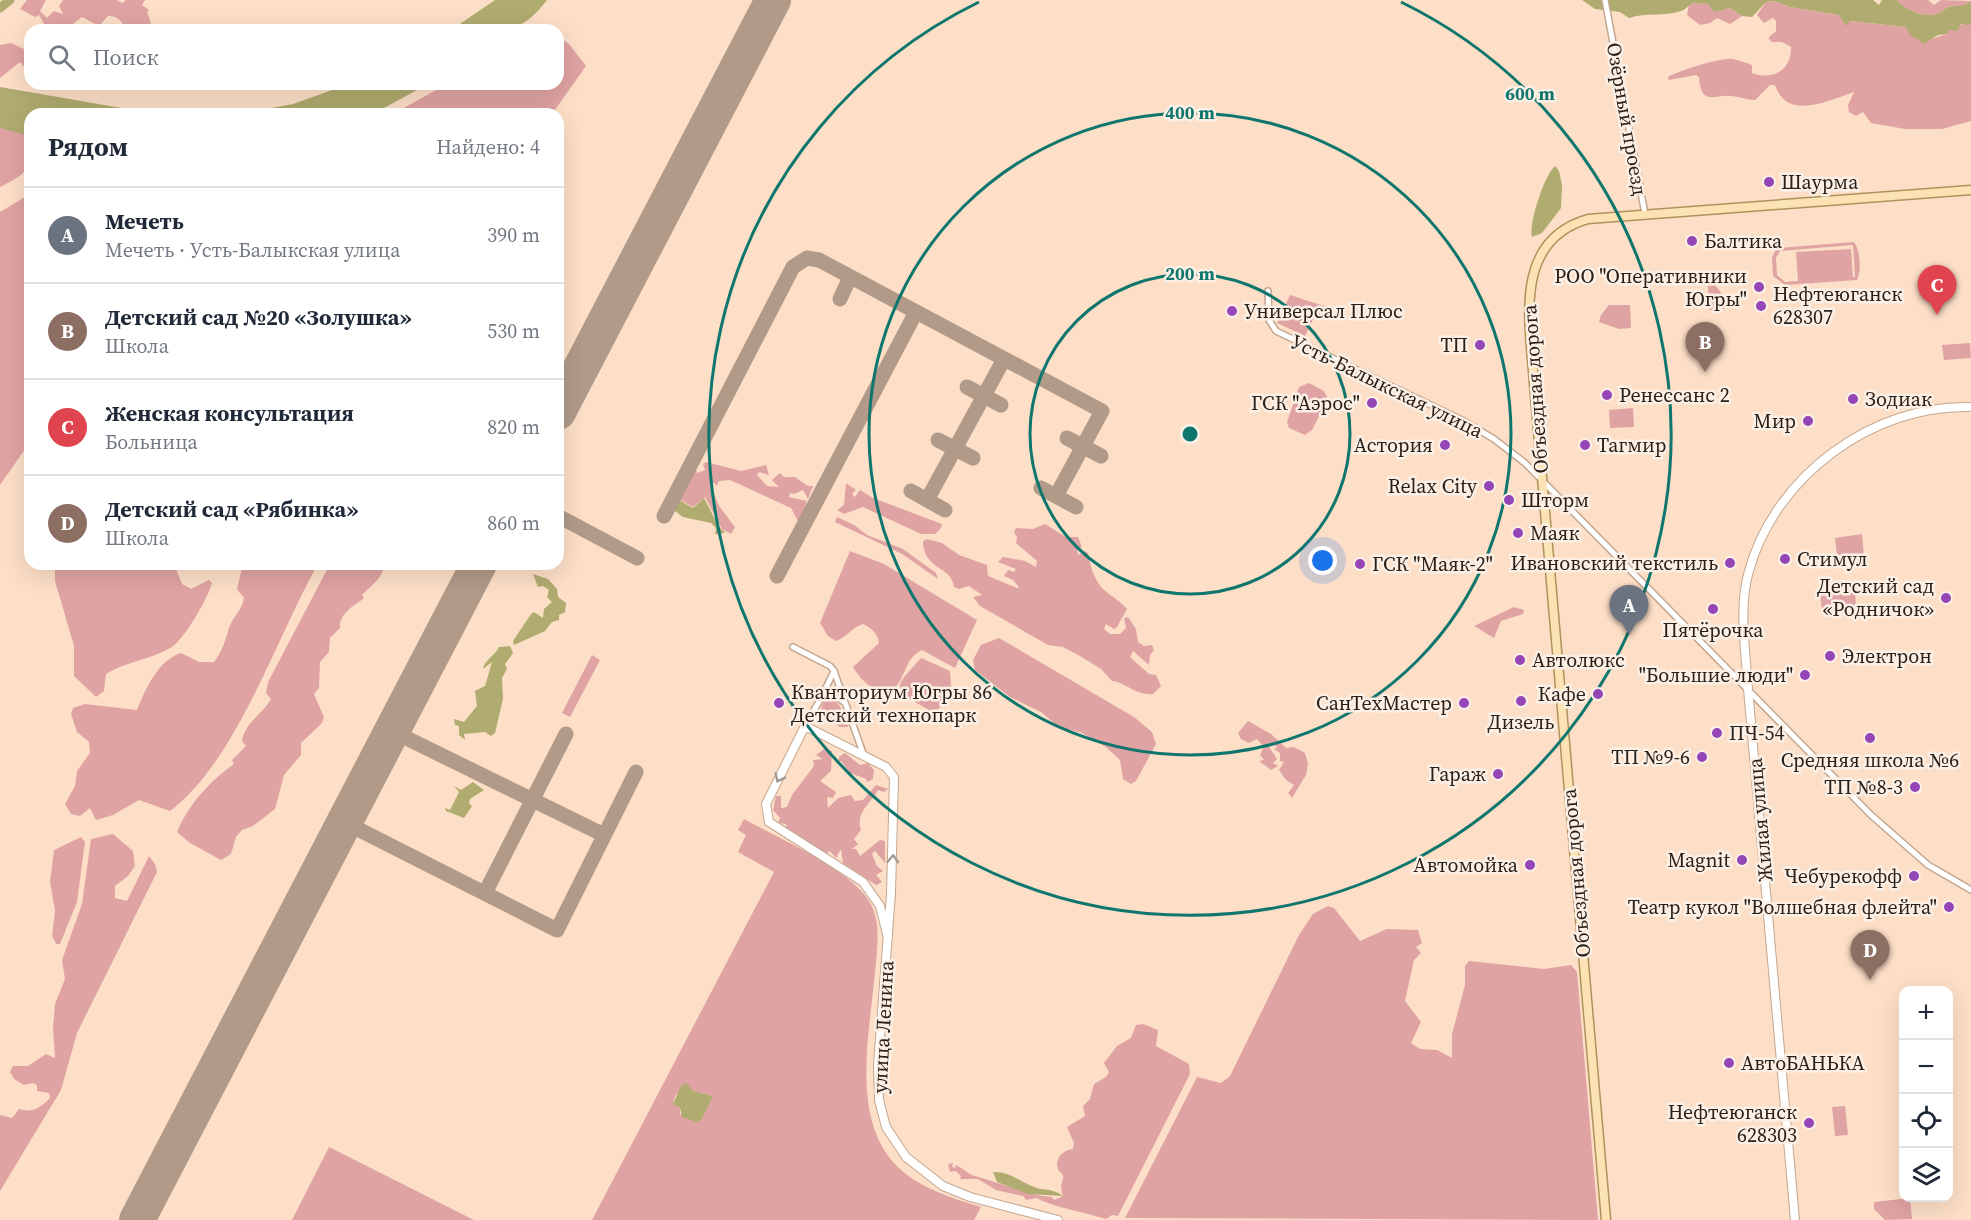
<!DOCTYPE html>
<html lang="ru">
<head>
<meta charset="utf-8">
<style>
	body { margin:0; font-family:"Source Serif 4",serif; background:#f6f6f7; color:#1f2937 }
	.controls { position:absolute; right:18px; bottom:18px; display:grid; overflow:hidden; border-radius:12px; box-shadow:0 6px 24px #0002 }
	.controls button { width:54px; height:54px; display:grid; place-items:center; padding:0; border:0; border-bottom:2px solid #e0e1e3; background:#fff; color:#1f2937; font:30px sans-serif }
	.you { position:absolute; left:1323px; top:561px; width:21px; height:21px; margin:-15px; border:4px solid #fff; border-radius:50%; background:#1a73e8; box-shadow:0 0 0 9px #1a73e833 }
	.badge { display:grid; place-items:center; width:39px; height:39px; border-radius:50%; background:#7c3aed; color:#fff; font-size:20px; font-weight:700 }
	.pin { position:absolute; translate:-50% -50px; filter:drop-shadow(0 2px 3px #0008) }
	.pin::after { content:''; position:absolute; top:32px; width:21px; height:18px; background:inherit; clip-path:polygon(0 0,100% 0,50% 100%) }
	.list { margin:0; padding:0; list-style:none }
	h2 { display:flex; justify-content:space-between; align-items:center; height:78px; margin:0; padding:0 24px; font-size:26px }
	h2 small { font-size:20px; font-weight:400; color:#747a83 }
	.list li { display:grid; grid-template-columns:39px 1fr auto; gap:18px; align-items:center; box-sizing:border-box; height:96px; padding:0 24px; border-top:2px solid #e0e1e3 }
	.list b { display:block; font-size:22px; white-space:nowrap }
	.list p { margin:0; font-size:20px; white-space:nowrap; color:#747a83 }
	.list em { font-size:20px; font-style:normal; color:#747a83 }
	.icon { flex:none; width:33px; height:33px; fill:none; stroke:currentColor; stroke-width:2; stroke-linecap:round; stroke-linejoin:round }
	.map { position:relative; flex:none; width:1971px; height:1220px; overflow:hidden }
	.search { position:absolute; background:#fff; box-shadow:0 6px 24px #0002; left:24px; top:24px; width:540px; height:66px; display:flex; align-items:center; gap:15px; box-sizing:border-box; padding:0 21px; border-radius:18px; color:#747a83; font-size:22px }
	.panel { position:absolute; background:#fff; box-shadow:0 6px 24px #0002; left:24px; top:108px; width:540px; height:462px; border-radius:18px }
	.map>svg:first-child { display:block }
	.green { fill:#e0a3a3; fill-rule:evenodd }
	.water { fill:#b0ab6f }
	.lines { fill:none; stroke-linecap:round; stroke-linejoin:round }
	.river { stroke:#b0ab6f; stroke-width:9 }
	.taxiway { stroke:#b19a88; stroke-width:15 }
	.runway { stroke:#b19a88; stroke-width:36 }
	.street-casing { stroke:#c4a790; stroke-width:8 }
	.secondary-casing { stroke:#c4a790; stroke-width:10 }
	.primary-casing { stroke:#b1925c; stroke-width:11 }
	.street { stroke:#fff; stroke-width:5 }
	.secondary { stroke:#fff; stroke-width:8 }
	.primary { stroke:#fbe3b3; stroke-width:8 }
	.oneway { stroke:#a09b97 }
	.ring { fill:none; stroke:#0f766e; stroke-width:3 }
	.poi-dot { fill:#9445b6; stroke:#fcf0e6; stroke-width:2 }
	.labels { text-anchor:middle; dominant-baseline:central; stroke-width:5; stroke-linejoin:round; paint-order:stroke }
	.street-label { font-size:20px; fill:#2b2017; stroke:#fcf0e6 }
	.poi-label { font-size:20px; fill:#2b2017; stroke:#fcf0e6; text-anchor:end }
	.centre { fill:#0f766e; stroke:#fcf0e6; stroke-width:3 }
	.ring-label { font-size:18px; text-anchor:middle; font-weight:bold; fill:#0f766e; stroke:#fcf0e6; stroke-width:5; stroke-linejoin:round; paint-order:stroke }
</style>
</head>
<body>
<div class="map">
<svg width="1971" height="1220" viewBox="0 0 1971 1220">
	<rect width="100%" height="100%" fill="#fddfc7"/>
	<g class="green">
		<path d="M27,0H46L40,11L47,18L54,11L63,14L59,6L63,0H117L122,3L126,0H145L142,5L149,10L147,12L151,23L145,30H127C122,24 120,16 108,16L99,26L82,17L65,30H41L44,24L39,15L35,17L20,9Z"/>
		<path d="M1897,0H1928L1934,5L1941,0L1971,1C1964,7 1957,5 1949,7C1946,8 1943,10 1941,12C1927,20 1906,11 1897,0Z"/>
		<path d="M1774,1L1790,7L1839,15L1849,21L1906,27L1928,40L1947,34V30L1966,23L1971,25V121L1942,129H1905L1871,123L1863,112L1856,116L1849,112L1848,105L1854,92C1828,101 1787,121 1775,85H1770L1755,100C1746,100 1739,96 1730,96C1715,94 1701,107 1699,77L1696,75L1669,80L1668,77C1678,71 1722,57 1733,59C1739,60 1746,63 1752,65V73C1772,81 1792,70 1791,47L1782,42H1772L1768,38L1776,31V21L1773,18L1764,23L1757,15L1766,2Z"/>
		<polygon points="1693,3 1708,4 1717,11 1730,8 1742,16 1730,24 1717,18 1710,23 1700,25 1687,15 1689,4"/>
		<polygon points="558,36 569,44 586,66 552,114 393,114 447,84 558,84"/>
		<polygon points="11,43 24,49 30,62 30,74 20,62 0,78 0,45"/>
		<path d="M0,127L30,135C30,168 31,172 0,187Z"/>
		<polygon points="30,194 30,442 0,485 0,212"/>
		<path d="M1854,242C1860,250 1862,271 1857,280L1785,285L1773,276L1772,257L1777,248ZM1853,245L1855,277H1853L1851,249L1796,252L1798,281L1785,282L1777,275L1776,258L1780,251Z"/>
		<polygon points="1708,285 1715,285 1733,308 1709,310"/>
		<polygon points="1290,295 1327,307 1328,313 1313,319 1305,336 1277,323"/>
		<polygon points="1609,305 1630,305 1631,328 1619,329 1599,322 1601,315"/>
		<polygon points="1970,343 1971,358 1944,360 1942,345"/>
		<polygon points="1309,383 1324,391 1328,399 1312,430 1305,435 1289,428 1287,422 1299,387"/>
		<polygon points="1633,408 1634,427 1610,428 1609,410"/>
		<polygon points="696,456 700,459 696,469 697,473 705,470 703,464 706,462 741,471 766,465 769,475 759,472 757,475 767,486 779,487 772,480 780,473 784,477 795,477 808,486 813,486 808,499 803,490 794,494 790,493 789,497 807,501 799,523 791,508 730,480 719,481 717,486 713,482 710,484 719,506 735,527 731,534 722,529 705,497 693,507 678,499 673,501"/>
		<polygon points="846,483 856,490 852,494 855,497 860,490 873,498 942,524 941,528 935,534 921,534 863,507 844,514 837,510 844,505"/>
		<polygon points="837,517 854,525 867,535 903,549 936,573 938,579 902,554 835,522"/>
		<path d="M1045,524L1066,537H1078L1082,547L1077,549L1078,555L1085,551L1088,553C1090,565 1093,576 1101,587C1104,591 1123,603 1127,609L1117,627L1114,629L1106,624L1104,629L1110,634H1120L1126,628L1124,618L1128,617L1136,629L1138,642L1144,646L1152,645L1154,650L1150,655L1149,665L1133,651L1130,657L1149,674L1156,675L1161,686L1153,694C1136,696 1123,681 1112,681L1101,669L1080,656L1063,647L1048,645L980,606L973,597L982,595L969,586L959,589L954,587C952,566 923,570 923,541L927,539L942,543L959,555L987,565L988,576L1017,588L1019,587L1013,580L1004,576L1008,570L1014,572L1016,569L998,562L1003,557L1025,561L1036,567L1037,561L1016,543L1017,537L1014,532L1016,528L1033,529Z"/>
		<polygon points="1862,534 1864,558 1852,559 1851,554 1837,555 1835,538"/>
		<path d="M850,551L884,564L977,620L955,668L922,650C906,658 907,671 898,684C883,703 861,681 853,667L879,643C878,633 871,628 863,624C852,627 847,637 836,641L828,636L820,623Z"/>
		<path d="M66,564H144L146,567L174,564L182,584L191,589L209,580L212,583C208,598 185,638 172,647C153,659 127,661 106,674L104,691L96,697L74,676V646L55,581V569Z"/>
		<path d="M243,564H318C277,636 236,762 170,811L139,800L113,815L96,820L90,808L80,816L71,814L65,804L75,786L77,771L90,753L89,742L77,732L71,714L73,708L85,704L137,710C145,690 158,660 181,653L199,662H214C223,650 225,641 229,628C233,616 242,611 244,598L237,589Z"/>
		<path d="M330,564H384C383,579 372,584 362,595L364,598C354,606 339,613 340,628L330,638L329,652L320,662L319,688L314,694L324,717L322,723L301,743V755L284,775L275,809L253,826L242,830L236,837L231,854L221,860L190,843L177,832C188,805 210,781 234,764L232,760L246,746L242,741C245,722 263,714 271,699L266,693L268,682Z"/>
		<polygon points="1855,592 1856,606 1822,609 1820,595"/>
		<polygon points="1514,607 1524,610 1523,614 1501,621 1494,638 1474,626"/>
		<polygon points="999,638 1134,717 1152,732 1156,744 1136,781 1131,784 1123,779 1120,760 1106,747 1080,732 1060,728 1041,712 1010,697 975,670 973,660 981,645"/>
		<polygon points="592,655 600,660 570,717 562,713"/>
		<polygon points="921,658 950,671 951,686 936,714 901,694 900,684 904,677"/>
		<path d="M825,697C842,699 841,714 850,722L848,727H840L819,715Z"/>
		<polygon points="1248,721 1271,734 1286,748 1294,747 1305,753 1308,764 1306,775 1292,798 1288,793 1294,785 1286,780 1279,770 1284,762 1280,761 1280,753 1274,749 1277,747 1274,744 1269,747 1277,759 1273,763 1278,766 1271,770 1259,761 1264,760 1260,755 1264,747 1257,739 1249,743 1241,739 1238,733"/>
		<path d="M824,749L832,751L831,771L820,781L836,792L833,798L827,797L828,808L838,798L851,795L855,801L863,800L876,785L888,789L884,792L878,790C871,803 855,813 861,830L854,839L858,844L852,849H856L860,856L880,840L885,841V863L875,851L872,854L877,866L883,871L876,875L882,882L876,885L843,863L841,849L836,858L830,851L827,853L812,846L787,828L786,824L778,823L780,818L773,810L776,796H781V808L787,807L792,795L814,766L813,760L823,759L816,755Z"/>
		<polygon points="845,753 860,765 868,763 874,770 873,779 867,782 866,779 850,773 841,761 838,764 839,757"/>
		<path d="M744,819C778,838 849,869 869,901C882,922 877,948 875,972C870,1031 850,1118 896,1165C918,1188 952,1198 981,1207L974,1220H592L774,872L738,852L746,835L738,830ZM687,1086L693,1091L712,1096L702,1119L697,1122L680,1114V1108L673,1104L675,1096Z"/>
		<path d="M113,834L133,851L135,866L128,876L115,886V898L127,901L149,856L155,864L157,872L77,1033L61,1090L0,1191V1115L12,1118L19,1109C33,1113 40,1108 50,1098L49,1093L37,1091V1085L33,1083L24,1085L14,1079L10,1072L13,1066H28L46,1054L55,1058L53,1028L55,1004L65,979L62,960L82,904L91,839Z"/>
		<polygon points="81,837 85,842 77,902 60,944 56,944 52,936 55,911 50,882 54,850"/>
		<polygon points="1328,906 1334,908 1360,941 1387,929 1418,930 1422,943 1416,947 1421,953 1414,960 1405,1001 1421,1022 1411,1043 1420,1049 1437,1050 1452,1058 1452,1034 1465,985 1465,966 1469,961 1544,969 1571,965 1577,972 1598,1220 1125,1218 1197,1077 1221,1083 1230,1076 1299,935 1313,914"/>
		<path d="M1143,1024L1158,1030L1156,1046L1189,1064L1190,1074L1118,1216L1112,1215L1106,1219C1090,1214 1046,1205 1037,1198L1026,1200L1023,1196L996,1190L978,1179H960L961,1176L956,1171L950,1172L948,1164L953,1163L952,1167L956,1168L955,1165C963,1167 968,1175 975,1176C1002,1183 1025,1195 1052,1197L1054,1200L1063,1196C1060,1185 1061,1187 1063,1178C1064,1174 1060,1173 1058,1169C1054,1159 1063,1150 1073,1149L1074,1143L1067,1127L1085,1116L1083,1106L1090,1099L1094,1084L1106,1077L1109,1072L1104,1063L1117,1046L1131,1038L1136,1025Z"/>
		<polygon points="1845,1106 1848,1135 1835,1136 1832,1107"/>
		<polygon points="329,1147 474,1220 292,1220"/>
		<polygon points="1910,1198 1912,1219 1885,1220 1874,1209 1874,1202"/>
	</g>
	<g class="water">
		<path d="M495,0H547C518,39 496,30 451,30Z"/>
		<path d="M1582,0H1873L1879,5L1882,0H1897C1906,11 1927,20 1941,12C1943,10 1946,8 1949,7C1957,5 1964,7 1971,1V25L1961,24L1957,31L1948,30L1947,34L1938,35L1924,44L1909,34L1906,27L1850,21L1846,26L1839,15L1790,7L1774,1L1766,2L1752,17L1742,16L1730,8L1714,12L1708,4L1693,3C1688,5 1687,9 1681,11C1664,17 1646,12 1629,18L1620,12L1595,9Z"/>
		<polygon points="349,84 428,84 373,114 240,114 293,104"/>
		<polygon points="0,87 139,111 177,114 30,114 30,136 0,128"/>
		<path d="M1555,166L1559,171L1562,185L1561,208L1542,233L1532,237C1528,226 1544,175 1555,166Z"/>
		<polygon points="704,498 719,527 725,532 721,534 715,534 716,528 711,523 683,517 675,511 677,499 693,508"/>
		<polygon points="533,574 548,579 557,589 558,597 566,603 565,612 559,615 559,620 552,622 545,631 514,645 513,641 531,614 534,612 543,618 544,609 552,602 547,597 549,590 543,586 538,587"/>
		<path d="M510,646L513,653L505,664L507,669L502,678L503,699L495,733L491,736L485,732L464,734L465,740L459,735V726L455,725L454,719L464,722L477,706L475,691L485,686L492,662L483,669C484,660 496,655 499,647Z"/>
		<polygon points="473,782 484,790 470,799 469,803 472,806 464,818 446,811 445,808 450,810 459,792 454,786 461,790"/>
		<polygon points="686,1083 693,1091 713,1096 702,1119 697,1122 682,1117 680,1108 673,1104 681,1086"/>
		<path d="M993,1172C1012,1171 1023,1185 1041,1189C1049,1190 1055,1190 1063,1196L1028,1194L997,1182Z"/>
	</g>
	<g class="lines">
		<polyline class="river" points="0,8 10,0"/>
		<g class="taxiway">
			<polyline points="840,299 850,277"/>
			<polyline points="967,387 1001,405"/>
			<polyline points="1067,438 1101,456"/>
			<polyline points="938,440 973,458"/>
			<polyline points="1041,488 1076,507"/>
			<polyline points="911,491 945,510"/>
			<polyline points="927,500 1004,359"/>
			<polyline points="558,516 637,558"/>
			<polyline points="664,516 793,267 807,258 819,260 1102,411 1056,496"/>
			<polyline points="777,576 916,312"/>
			<polyline points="392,731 604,835"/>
			<polyline points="344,822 557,930 636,772"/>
			<polyline points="485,893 566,734"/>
		</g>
		<g class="runway">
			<polyline points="558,412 773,0"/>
			<polyline points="137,1220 479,564"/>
		</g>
		<defs>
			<g id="street">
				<polyline points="1605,0 1645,214"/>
				<polyline points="1268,291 1269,320 1276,331 1462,420 1494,439 1525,463 1871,815 1928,865 1971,890"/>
				<polyline points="793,647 830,666 834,671 864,756"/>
				<polyline points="821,698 834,671"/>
				<polyline points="805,726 821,698 832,694 844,702"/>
			</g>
			<g id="secondary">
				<polyline points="888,938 880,906 863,882 769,822 766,804 805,726 886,767 894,777 891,893 878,1065 879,1100 886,1127 906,1157 943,1186 970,1197 1058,1220"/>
				<path d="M1795,1220L1748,689C1746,652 1738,607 1749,571C1775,476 1873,404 1971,407"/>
			</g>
			<path id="primary" d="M1606,1220L1534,384C1530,323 1512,241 1588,219L1971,190"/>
		</defs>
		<use href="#street" class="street-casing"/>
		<use href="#secondary" class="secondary-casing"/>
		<use href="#primary" class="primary-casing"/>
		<use href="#street" class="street"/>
		<use href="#secondary" class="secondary"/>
		<use href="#primary" class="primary"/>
	</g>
	<defs><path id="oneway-chevron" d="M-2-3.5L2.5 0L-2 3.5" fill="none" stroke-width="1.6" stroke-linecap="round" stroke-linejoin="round" transform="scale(1.5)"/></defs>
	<g class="oneway">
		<use href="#oneway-chevron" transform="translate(779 778) rotate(116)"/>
		<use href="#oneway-chevron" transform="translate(893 859) rotate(-87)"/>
	</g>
	<g class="ring">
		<circle cx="1190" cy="434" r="160"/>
		<circle cx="1190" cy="434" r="321"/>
		<path d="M1401 2A481 481 0 1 1 979 2"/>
	</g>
	<g class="poi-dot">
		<circle cx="1769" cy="182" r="6"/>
		<circle cx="1692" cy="241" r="6"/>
		<circle cx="1759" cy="287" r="6"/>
		<circle cx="1761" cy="306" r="6"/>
		<circle cx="1232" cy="311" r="6"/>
		<circle cx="1480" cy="345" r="6"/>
		<circle cx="1607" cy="395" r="6"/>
		<circle cx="1853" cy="399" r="6"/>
		<circle cx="1372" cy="403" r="6"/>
		<circle cx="1808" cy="421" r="6"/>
		<circle cx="1445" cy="445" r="6"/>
		<circle cx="1585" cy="445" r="6"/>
		<circle cx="1489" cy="486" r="6"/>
		<circle cx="1509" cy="500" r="6"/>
		<circle cx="1518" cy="533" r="6"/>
		<circle cx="1785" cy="559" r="6"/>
		<circle cx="1730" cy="563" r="6"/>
		<circle cx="1360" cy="564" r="6"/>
		<circle cx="1946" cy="598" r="6"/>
		<circle cx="1713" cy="609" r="6"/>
		<circle cx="1830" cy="656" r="6"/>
		<circle cx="1520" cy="660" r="6"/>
		<circle cx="1805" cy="675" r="6"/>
		<circle cx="1598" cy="694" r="6"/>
		<circle cx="1521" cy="701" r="6"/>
		<circle cx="779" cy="703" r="6"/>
		<circle cx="1464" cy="703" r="6"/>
		<circle cx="1717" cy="733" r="6"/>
		<circle cx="1870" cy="738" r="6"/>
		<circle cx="1702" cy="757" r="6"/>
		<circle cx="1498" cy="774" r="6"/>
		<circle cx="1915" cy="787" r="6"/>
		<circle cx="1742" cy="860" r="6"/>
		<circle cx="1530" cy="865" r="6"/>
		<circle cx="1914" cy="876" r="6"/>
		<circle cx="1949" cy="907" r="6"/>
		<circle cx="1729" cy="1063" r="6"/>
		<circle cx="1809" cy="1123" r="6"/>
	</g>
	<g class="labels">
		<g class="street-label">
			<text transform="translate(1627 119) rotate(80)">Озёрный проезд</text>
			<text transform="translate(1387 386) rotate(26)">Усть-Балыкская улица</text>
			<text transform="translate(1535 389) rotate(-94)">Объездная дорога</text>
			<text transform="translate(1760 820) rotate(-95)">Жилая улица</text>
			<text transform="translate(1576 873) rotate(-95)">Объездная дорога</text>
			<text transform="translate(883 1027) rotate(-87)">улица Ленина</text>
		</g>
		<g class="poi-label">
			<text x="1781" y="182" text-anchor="start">Шаурма</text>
			<text x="1704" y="241" text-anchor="start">Балтика</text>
			<text x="1747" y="276">РОО "Оперативники<tspan x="1747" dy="23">Югры"</tspan></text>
			<text x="1773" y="294" text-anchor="start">Нефтеюганск<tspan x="1773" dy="23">628307</tspan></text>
			<text x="1244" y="311" text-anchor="start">Универсал Плюс</text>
			<text x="1468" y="345">ТП</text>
			<text x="1619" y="395" text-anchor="start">Ренессанс 2</text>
			<text x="1865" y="399" text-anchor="start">Зодиак</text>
			<text x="1360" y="403">ГСК "Аэрос"</text>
			<text x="1796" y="421">Мир</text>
			<text x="1433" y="445">Астория</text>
			<text x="1597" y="445" text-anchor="start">Тагмир</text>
			<text x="1477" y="486">Relax City</text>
			<text x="1521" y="500" text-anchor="start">Шторм</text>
			<text x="1530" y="533" text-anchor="start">Маяк</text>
			<text x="1797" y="559" text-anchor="start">Стимул</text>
			<text x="1718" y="563">Ивановский текстиль</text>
			<text x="1372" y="564" text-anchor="start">ГСК "Маяк-2"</text>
			<text x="1934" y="586">Детский сад<tspan x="1934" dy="23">«Родничок»</tspan></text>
			<text x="1713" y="630" text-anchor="middle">Пятёрочка</text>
			<text x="1842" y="656" text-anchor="start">Электрон</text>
			<text x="1532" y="660" text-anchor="start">Автолюкс</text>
			<text x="1793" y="675">"Большие люди"</text>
			<text x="791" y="692" text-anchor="start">Кванториум Югры 86<tspan x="791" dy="23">Детский технопарк</tspan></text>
			<text x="1586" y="694">Кафе</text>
			<text x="1452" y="703">СанТехМастер</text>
			<text x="1521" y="722" text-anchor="middle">Дизель</text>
			<text x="1729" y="733" text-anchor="start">ПЧ-54</text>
			<text x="1690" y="757">ТП №9-6</text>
			<text x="1870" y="760" text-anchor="middle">Средняя школа №6</text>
			<text x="1486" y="774">Гараж</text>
			<text x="1903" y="787">ТП №8-3</text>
			<text x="1730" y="860">Magnit</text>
			<text x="1518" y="865">Автомойка</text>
			<text x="1902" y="876">Чебурекофф</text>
			<text x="1937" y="907">Театр кукол "Волшебная флейта"</text>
			<text x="1741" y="1063" text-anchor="start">АвтоБАНЬКА</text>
			<text x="1797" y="1112">Нефтеюганск<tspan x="1797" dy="23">628303</tspan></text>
		</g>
	</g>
	<circle cx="1190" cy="434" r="9" class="centre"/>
	<g class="ring-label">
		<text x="1530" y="100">600 m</text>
		<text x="1190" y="119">400 m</text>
		<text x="1190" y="280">200 m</text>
	</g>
</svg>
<div class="controls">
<button>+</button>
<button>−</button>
<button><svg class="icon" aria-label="locate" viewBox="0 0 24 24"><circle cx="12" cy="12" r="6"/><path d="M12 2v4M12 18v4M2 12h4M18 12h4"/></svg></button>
<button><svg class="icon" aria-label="layers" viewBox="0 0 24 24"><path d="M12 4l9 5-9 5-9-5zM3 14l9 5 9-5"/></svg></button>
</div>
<div class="you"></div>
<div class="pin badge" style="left:1629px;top:635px;background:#6b7280">A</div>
<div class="pin badge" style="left:1705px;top:372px;background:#8d6e63">B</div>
<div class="pin badge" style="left:1937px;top:315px;background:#e0444e">C</div>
<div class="pin badge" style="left:1870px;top:980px;background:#8d6e63">D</div>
<div class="search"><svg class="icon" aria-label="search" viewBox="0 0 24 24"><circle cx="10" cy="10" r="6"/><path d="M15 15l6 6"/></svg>Поиск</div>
<section class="panel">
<h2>Рядом<small>Найдено: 4</small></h2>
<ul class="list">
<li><span class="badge" style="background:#6b7280">A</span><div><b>Мечеть</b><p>Мечеть · Усть-Балыкская улица</p></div><em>390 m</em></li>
<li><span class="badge" style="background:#8d6e63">B</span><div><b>Детский сад №20 «Золушка»</b><p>Школа</p></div><em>530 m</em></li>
<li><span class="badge" style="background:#e0444e">C</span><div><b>Женская консультация</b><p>Больница</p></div><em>820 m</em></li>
<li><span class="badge" style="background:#8d6e63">D</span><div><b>Детский сад «Рябинка»</b><p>Школа</p></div><em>860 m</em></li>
</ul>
</section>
</div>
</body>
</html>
